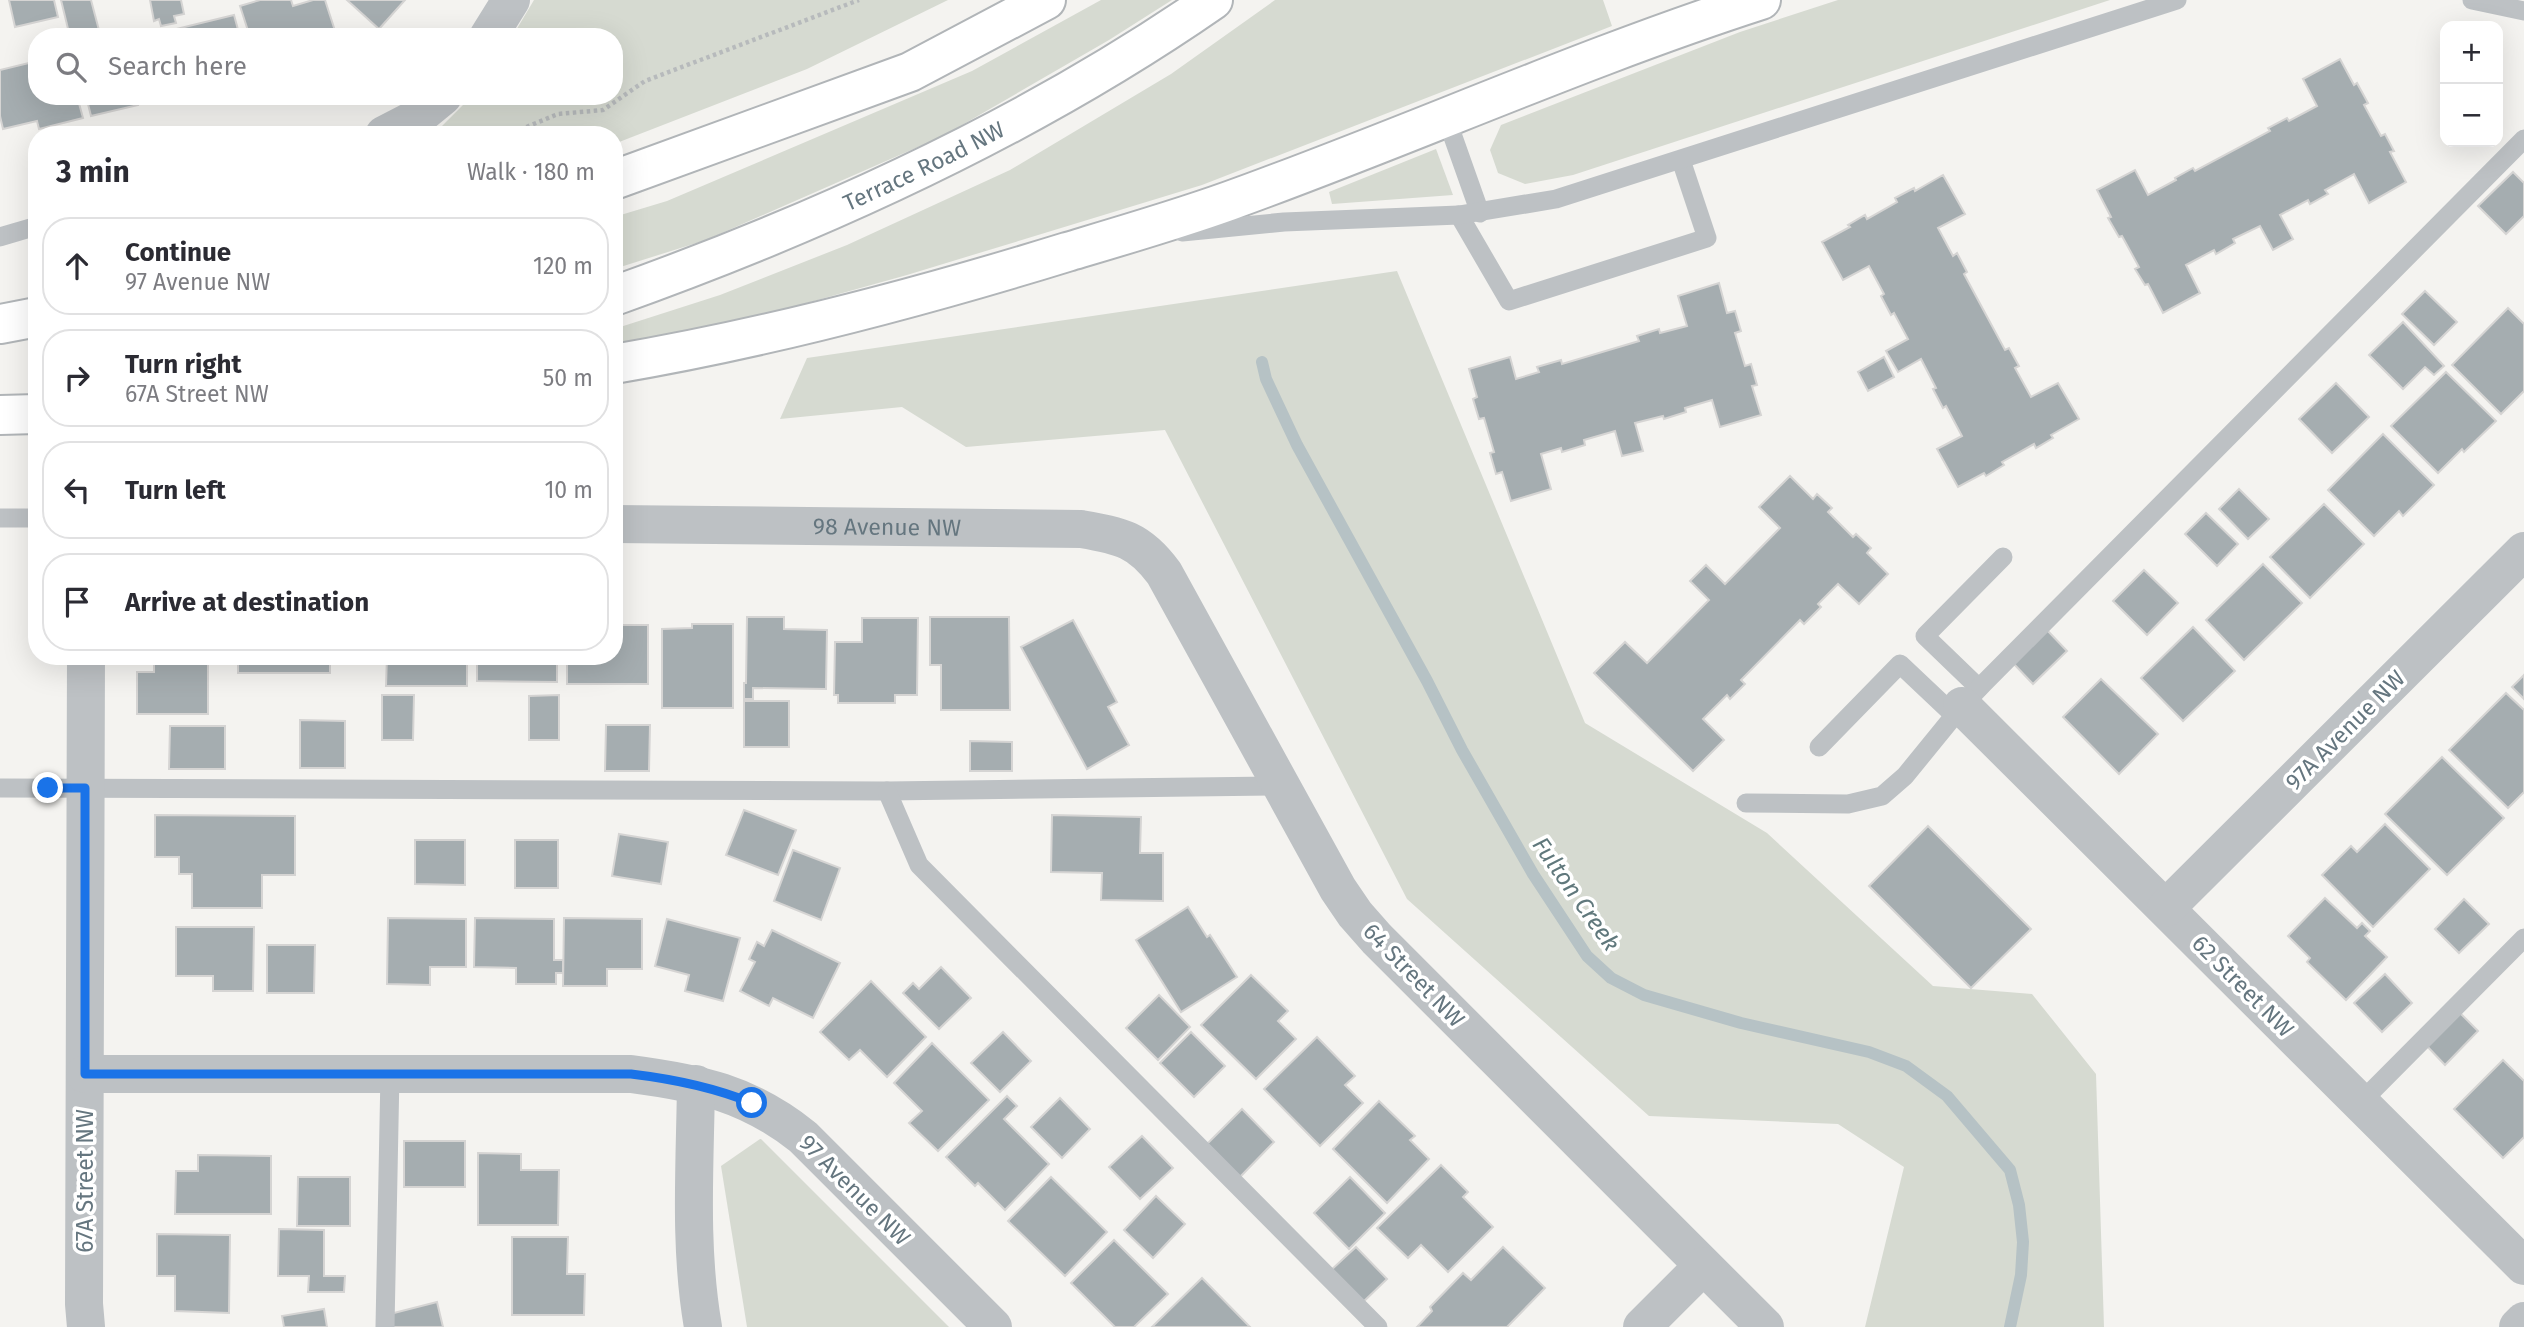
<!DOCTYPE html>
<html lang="en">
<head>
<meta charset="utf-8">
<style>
	body { margin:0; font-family:"Fira Sans",sans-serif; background:#f7f7f7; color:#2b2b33 }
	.controls { position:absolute; right:21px; top:21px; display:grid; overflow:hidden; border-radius:14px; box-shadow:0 7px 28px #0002 }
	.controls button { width:63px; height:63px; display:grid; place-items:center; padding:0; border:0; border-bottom:2px solid #e1e1e2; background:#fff; color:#2b2b33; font:35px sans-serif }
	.stop { position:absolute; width:21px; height:21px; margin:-16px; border:5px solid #1a73e8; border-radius:50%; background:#fff }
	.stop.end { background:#1a73e8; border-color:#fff; box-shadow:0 2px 7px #0008 }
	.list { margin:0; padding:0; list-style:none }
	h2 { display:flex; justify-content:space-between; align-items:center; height:91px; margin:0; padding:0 28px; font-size:30px }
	h2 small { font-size:23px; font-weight:400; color:#7c7c81 }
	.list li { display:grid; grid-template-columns:46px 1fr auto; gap:21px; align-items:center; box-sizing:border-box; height:98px; margin:0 14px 14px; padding:0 14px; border:2px solid #e1e1e2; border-radius:28px }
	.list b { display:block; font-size:26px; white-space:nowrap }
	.list p { margin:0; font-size:23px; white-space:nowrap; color:#7c7c81 }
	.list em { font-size:23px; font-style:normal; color:#7c7c81 }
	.icon { flex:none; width:38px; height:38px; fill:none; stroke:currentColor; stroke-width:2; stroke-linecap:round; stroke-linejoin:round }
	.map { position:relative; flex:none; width:2524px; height:1327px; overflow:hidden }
	.search { position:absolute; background:#fff; box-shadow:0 7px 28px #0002; left:28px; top:28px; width:595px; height:77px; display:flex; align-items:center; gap:18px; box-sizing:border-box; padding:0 24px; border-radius:28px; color:#7c7c81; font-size:26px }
	.panel { position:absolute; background:#fff; box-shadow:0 7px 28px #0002; left:28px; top:126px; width:595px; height:539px; border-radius:28px }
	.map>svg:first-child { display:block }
	.green { fill:#d6dad1 }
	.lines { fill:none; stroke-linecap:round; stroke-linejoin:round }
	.stream { stroke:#b6c2c5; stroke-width:12 }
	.building { fill:#a5adb0; stroke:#d5d4d3; stroke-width:2 }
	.primary-casing { stroke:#b1b5b8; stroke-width:42 }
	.path { stroke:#b7babc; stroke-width:4.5; stroke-dasharray:3.5 3.5; stroke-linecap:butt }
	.lane { stroke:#bdc1c4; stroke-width:19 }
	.street { stroke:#bdc1c4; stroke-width:38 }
	.primary { stroke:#fff; stroke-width:38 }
	.route { stroke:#1a73e8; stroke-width:9 }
	.labels { text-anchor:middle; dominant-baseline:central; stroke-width:7; stroke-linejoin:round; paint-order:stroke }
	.street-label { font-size:23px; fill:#65767f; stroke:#fff }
	.water-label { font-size:24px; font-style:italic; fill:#60787c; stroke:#fff }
</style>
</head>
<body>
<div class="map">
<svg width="2524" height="1327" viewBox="0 0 2524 1327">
	<rect width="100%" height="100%" fill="#f4f3f0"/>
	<g class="green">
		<polygon points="534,0 948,0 807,69 614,144 614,135 433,135 472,96 614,96 614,37 512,37"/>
		<polygon points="1101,0 1172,0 1109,40 943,136 706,240 614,269 614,217 667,201 972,71"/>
		<polygon points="1275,0 1603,0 1612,26 1202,185 907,275 724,326 614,346 614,329 720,295 847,245 1010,170 1171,74"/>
		<polygon points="1838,0 2110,0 1573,175 1525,184 1498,173 1490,150 1501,125 1740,32"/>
		<polygon points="1436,149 1453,195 1332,204 1329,192"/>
		<polygon points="1397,271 1585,723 1767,833 1933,986 2032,994 2096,1074 2104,1327 1865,1327 1904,1167 1838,1124 1649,1116 1407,899 1165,430 966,447 902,407 780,419 807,358"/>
		<polygon points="760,1139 761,1139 949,1327 747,1327 721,1166"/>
	</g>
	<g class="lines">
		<polyline class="stream" points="1262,362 1266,379 1297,445 1427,681 1462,750 1533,874 1587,956 1611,978 1644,995 1741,1023 1869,1052 1906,1066 1947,1096 2010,1170 2019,1205 2023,1242 2021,1275 2010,1327"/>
	</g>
	<g class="building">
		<polygon points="9,0 54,0 58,17 15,27"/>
		<polygon points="61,0 91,0 100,34 70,37"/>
		<polygon points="150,0 181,0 184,14 174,16 176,23 161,26 159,19 154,21"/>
		<polygon points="260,0 291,0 293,6 313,0 325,0 337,37 250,37 240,6"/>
		<polygon points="347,0 405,0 379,29"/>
		<polygon points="234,15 240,37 161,37 160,33"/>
		<polygon points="2340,59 2354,85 2357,83 2368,103 2364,105 2381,136 2385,134 2394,151 2390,152 2406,182 2369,203 2354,174 2325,190 2328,194 2310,204 2308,200 2280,215 2293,239 2273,250 2260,226 2233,239 2235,243 2216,254 2214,250 2186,265 2200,293 2163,313 2148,284 2145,285 2135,269 2139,267 2122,236 2119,237 2108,218 2111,217 2097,190 2135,170 2148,195 2176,180 2175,178 2193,168 2195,171 2270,131 2268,128 2287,118 2289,121 2317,106 2303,79"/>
		<polygon points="37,61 37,96 77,96 83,118 39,129 37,121 3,129 0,116 0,70"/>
		<polygon points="86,96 148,96 137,99 138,105 91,116"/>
		<polygon points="2513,172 2524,183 2524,216 2506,234 2478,206"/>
		<polygon points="1943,175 1965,214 1938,228 1953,256 1957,253 1967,272 1964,274 2005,350 2009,348 2019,366 2015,368 2031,397 2058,383 2079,419 2051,435 2053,438 2036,448 2034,444 2002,462 2004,465 1986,476 1984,473 1958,487 1937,449 1962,436 1946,406 1943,408 1933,389 1936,388 1921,359 1898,372 1886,351 1908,339 1894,313 1891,315 1881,296 1884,294 1869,266 1843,280 1822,242 1850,227 1848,225 1865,215 1867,219 1897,202 1895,198 1914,188 1915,191"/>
		<polygon points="1719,283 1727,313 1735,311 1741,331 1735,333 1745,366 1751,364 1757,385 1752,386 1761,415 1720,427 1712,400 1685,408 1686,412 1664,419 1663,416 1635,423 1643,451 1622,456 1615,431 1584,440 1585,445 1562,452 1561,448 1541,454 1551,489 1511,501 1502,472 1496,474 1490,453 1494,452 1484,418 1479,419 1473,399 1477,397 1469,369 1510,357 1516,379 1539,372 1537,367 1561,360 1562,364 1639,341 1637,336 1659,329 1660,333 1687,326 1678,296"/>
		<polygon points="2425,291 2457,322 2434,345 2402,314"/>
		<polygon points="2508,308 2524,324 2524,391 2501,414 2452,365"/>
		<polygon points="2403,322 2444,366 2434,375 2425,367 2403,389 2369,355"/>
		<polygon points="1884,357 1894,377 1868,391 1858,372"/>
		<polygon points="2446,372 2496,421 2464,452 2462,449 2438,473 2391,426"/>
		<polygon points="2336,383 2369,417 2332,453 2299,419"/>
		<polygon points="2383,434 2434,485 2403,516 2399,511 2374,536 2328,490"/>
		<polygon points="1790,476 1813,499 1817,494 1832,508 1828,512 1853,537 1856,534 1871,548 1867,553 1888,574 1859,604 1838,584 1818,604 1821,607 1804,624 1800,620 1741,680 1745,684 1730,699 1727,695 1703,719 1724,740 1693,771 1594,673 1625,642 1647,663 1709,600 1690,581 1706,565 1725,584 1780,528 1759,507"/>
		<polygon points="2239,489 2269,519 2248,539 2219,509"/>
		<polygon points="2324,504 2364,544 2310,598 2270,557"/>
		<polygon points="2206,513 2238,544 2217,566 2185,534"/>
		<polygon points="2263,564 2302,603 2244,660 2206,620"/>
		<polygon points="2144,570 2178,603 2147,635 2113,601"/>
		<polygon points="747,617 784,617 784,629 827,630 826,689 753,688 753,699 744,699 744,683 746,683"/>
		<polygon points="930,617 1009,617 1010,710 941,710 941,665 930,665"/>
		<polygon points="862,618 918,618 917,695 895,695 895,703 838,703 838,695 834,695 835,642 862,642"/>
		<polygon points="1073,620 1117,702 1108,707 1129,745 1087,769 1021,647"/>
		<polygon points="692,624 733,624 733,708 662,708 662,629 692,628"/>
		<polygon points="614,625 648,625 648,684 567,684 567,656 614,656"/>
		<polygon points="2193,627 2235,671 2183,721 2141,678"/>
		<polygon points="2046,629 2067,651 2033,684 2012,662"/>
		<polygon points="154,656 208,656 208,714 137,714 137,672 154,672"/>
		<rect x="238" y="656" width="92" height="17"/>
		<polygon points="387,656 467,656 467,686 386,686"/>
		<polygon points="477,656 557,656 557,682 477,681"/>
		<polygon points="2524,675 2524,699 2512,687"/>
		<polygon points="2101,679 2158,734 2119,774 2063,717"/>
		<polygon points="2506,693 2524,710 2524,792 2508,808 2449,750"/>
		<polygon points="382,695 414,695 413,740 382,740"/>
		<polygon points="559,695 559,740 529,740 529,696"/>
		<rect x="744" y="701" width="45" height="46"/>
		<polygon points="300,720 345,721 345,768 300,768"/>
		<polygon points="606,725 650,725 649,771 605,771"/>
		<polygon points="170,726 225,726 225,769 169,769"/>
		<polygon points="970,741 1012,742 1012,771 970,771"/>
		<polygon points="2442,757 2504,818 2447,875 2385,814"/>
		<polygon points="744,810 796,830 778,875 726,855"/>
		<polygon points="155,815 295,816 295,875 262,875 262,908 192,908 192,874 179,874 179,857 155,857"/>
		<polygon points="1052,815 1141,817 1140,853 1163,853 1163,901 1101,900 1102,873 1051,872"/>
		<polygon points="2385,824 2430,869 2373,927 2322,875 2351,846 2357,852"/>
		<polygon points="1928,826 2031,929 1971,988 1869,886"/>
		<polygon points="619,834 668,842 661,884 612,876"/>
		<polygon points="415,840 465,840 465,885 415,884"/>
		<rect x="515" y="840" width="43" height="48"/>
		<polygon points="793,850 840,868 821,920 774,901"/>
		<polygon points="2325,898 2357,928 2362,923 2370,931 2365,936 2387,957 2346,1000 2307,962 2310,958 2288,936"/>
		<polygon points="2464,899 2489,924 2459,953 2435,929"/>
		<polygon points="1188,907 1207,937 1210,935 1237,977 1181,1012 1136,940"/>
		<polygon points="388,918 466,919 466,967 430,967 430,985 387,984"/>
		<polygon points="475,918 554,919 554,960 563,960 563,973 556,973 556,984 516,984 516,968 474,967"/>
		<polygon points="564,918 642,919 642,969 607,969 607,986 563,986"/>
		<polygon points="667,919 740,938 723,1001 685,991 689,975 655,966"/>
		<polygon points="176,927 254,927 253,991 213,991 213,976 176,976"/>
		<polygon points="772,930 840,963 813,1018 773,998 769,1006 740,991 755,962 749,959 757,942 764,946"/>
		<polygon points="267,945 315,945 314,993 267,993"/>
		<polygon points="941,967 971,998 939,1029 903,993 913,983 919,989"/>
		<polygon points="2385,974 2412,1003 2382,1032 2354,1003"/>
		<polygon points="1251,975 1288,1011 1278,1021 1296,1039 1256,1079 1201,1025"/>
		<polygon points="871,981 926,1037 887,1077 860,1050 849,1060 820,1032"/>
		<polygon points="1159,995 1190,1027 1158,1060 1126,1028"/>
		<polygon points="2457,1010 2478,1031 2445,1065 2424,1043"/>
		<polygon points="1003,1032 1031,1061 1000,1092 971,1063"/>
		<polygon points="1191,1032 1225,1066 1194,1097 1160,1063"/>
		<polygon points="1317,1037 1355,1076 1345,1085 1363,1103 1320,1146 1264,1089"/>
		<polygon points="932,1043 989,1100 938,1151 909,1123 922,1111 894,1083"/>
		<polygon points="2503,1060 2524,1081 2524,1137 2503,1158 2454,1109"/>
		<polygon points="1007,1096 1017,1106 1004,1119 1049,1164 1005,1210 978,1183 975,1186 946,1157"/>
		<polygon points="1060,1098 1090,1129 1062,1158 1031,1127"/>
		<polygon points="1379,1101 1415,1136 1410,1140 1429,1159 1387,1203 1333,1149"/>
		<polygon points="1242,1109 1274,1142 1240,1177 1207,1144"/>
		<polygon points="1142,1136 1173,1168 1140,1199 1109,1167"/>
		<rect x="404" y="1141" width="61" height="46"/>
		<polygon points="478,1153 521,1154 521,1170 559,1170 558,1225 478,1225"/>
		<polygon points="198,1155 271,1156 271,1214 175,1214 176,1171 198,1171"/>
		<polygon points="1441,1165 1468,1192 1463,1197 1493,1227 1448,1272 1421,1245 1408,1258 1377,1228"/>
		<polygon points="298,1177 350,1177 350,1226 297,1226"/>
		<polygon points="1051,1177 1107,1232 1065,1276 1008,1221"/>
		<polygon points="1350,1177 1385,1213 1349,1249 1314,1213"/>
		<polygon points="1156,1196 1185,1224 1153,1258 1124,1230"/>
		<polygon points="279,1229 324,1230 324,1276 345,1276 344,1292 308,1292 309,1276 278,1276"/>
		<polygon points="157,1234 230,1235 229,1313 175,1311 175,1276 157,1276"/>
		<polygon points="512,1237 568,1237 567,1274 585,1274 584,1315 512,1315"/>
		<polygon points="1114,1240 1168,1294 1134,1327 1115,1327 1071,1283"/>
		<polygon points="1356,1247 1387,1279 1360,1305 1329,1272"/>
		<polygon points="1503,1247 1545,1288 1507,1327 1417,1327 1432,1311 1430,1307 1463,1273 1471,1280"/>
		<polygon points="1202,1278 1250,1327 1152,1327"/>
		<polygon points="437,1302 443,1327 389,1327 386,1315"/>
		<polygon points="324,1309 327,1327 284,1327 282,1316"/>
	</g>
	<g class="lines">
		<defs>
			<g id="primary">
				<polyline points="614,180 910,72 1046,0"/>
				<path id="s2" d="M614,296C824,221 1030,127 1213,0"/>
				<polyline points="0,324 37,317"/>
				<path d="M614,364C768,338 918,298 1067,252C1121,236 1176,220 1229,201C1407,137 1581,58 1761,0"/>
				<polyline points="0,415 37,414"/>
			</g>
		</defs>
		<use href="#primary" class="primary-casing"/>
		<polyline class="path" points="507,135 558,114 603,110 645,81 859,0"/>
		<g class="lane">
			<polyline points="2472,0 2524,11"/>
			<polyline points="1446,117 1480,213"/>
			<polyline points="1459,215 1509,301 1707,238 1681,160"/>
			<polyline points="1182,232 1284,222 1459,215 1556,199 2177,0"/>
			<polyline points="0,237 37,226"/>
			<polyline points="0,518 37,518"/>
			<polyline points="1979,688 1925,636 2003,557"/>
			<polyline points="1819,747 1900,664 1954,715"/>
			<polyline points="0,788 887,791 1280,786"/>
			<polyline points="887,791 919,865 1378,1327"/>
			<polyline points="1746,803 1848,804 1882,796 1905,776 1962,706 1984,683 2524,139"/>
			<polyline points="2360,1103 2524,938"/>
			<polyline points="385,1327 390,1073"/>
		</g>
		<g class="street">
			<polyline points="488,37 511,0"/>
			<polyline points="384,135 415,119 443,96"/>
			<path id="s1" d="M614,524L1081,529C1121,536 1139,539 1164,573L1338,889L1355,914L1377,939L1765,1327"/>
			<polyline points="86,656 84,1304 86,1327"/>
			<polyline points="1962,706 2524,1266"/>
			<polyline points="2166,908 2524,551"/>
			<path d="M85,1074H631C699,1083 748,1093 803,1137L993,1327"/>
			<path d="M696,1084C695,1165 689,1247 703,1327"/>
			<polyline points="1642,1327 1703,1266"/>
			<polyline points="2518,1327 2524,1321"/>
		</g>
		<use href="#primary" class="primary"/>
	</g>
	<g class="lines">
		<path class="route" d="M48,788H85V1074H631C673,1079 713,1087 752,1103"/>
	</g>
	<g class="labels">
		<g class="street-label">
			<text stroke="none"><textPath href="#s2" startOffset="336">Terrace Road NW</textPath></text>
			<text stroke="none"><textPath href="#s1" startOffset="273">98 Avenue NW</textPath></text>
			<text transform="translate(2345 730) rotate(-45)">97A Avenue NW</text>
			<text transform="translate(1414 975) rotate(46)">64 Street NW</text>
			<text transform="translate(2243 986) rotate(45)">62 Street NW</text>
			<text transform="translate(85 1181) rotate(-90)">67A Street NW</text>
			<text transform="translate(855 1190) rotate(45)">97 Avenue NW</text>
		</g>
		<g class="water-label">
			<text transform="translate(1576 894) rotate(55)">Fulton Creek</text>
		</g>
	</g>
</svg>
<div class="controls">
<button>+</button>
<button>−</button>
</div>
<div class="stop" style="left:752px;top:1103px"></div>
<div class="stop end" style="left:48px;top:788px"></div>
<div class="search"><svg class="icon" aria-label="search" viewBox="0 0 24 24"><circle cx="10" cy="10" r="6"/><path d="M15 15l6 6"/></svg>Search here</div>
<section class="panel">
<h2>3 min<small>Walk · 180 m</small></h2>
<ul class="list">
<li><svg class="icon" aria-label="ahead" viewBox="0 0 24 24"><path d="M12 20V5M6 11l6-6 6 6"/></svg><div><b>Continue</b><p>97 Avenue NW</p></div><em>120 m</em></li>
<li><svg class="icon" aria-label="right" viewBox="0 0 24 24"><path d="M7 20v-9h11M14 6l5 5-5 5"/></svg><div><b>Turn right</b><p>67A Street NW</p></div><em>50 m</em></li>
<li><svg class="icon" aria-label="left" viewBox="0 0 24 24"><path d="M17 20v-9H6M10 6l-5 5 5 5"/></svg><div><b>Turn left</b></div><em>10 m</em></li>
<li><svg class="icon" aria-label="arrive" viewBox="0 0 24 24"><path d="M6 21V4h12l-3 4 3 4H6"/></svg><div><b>Arrive at destination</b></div></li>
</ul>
</section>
</div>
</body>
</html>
